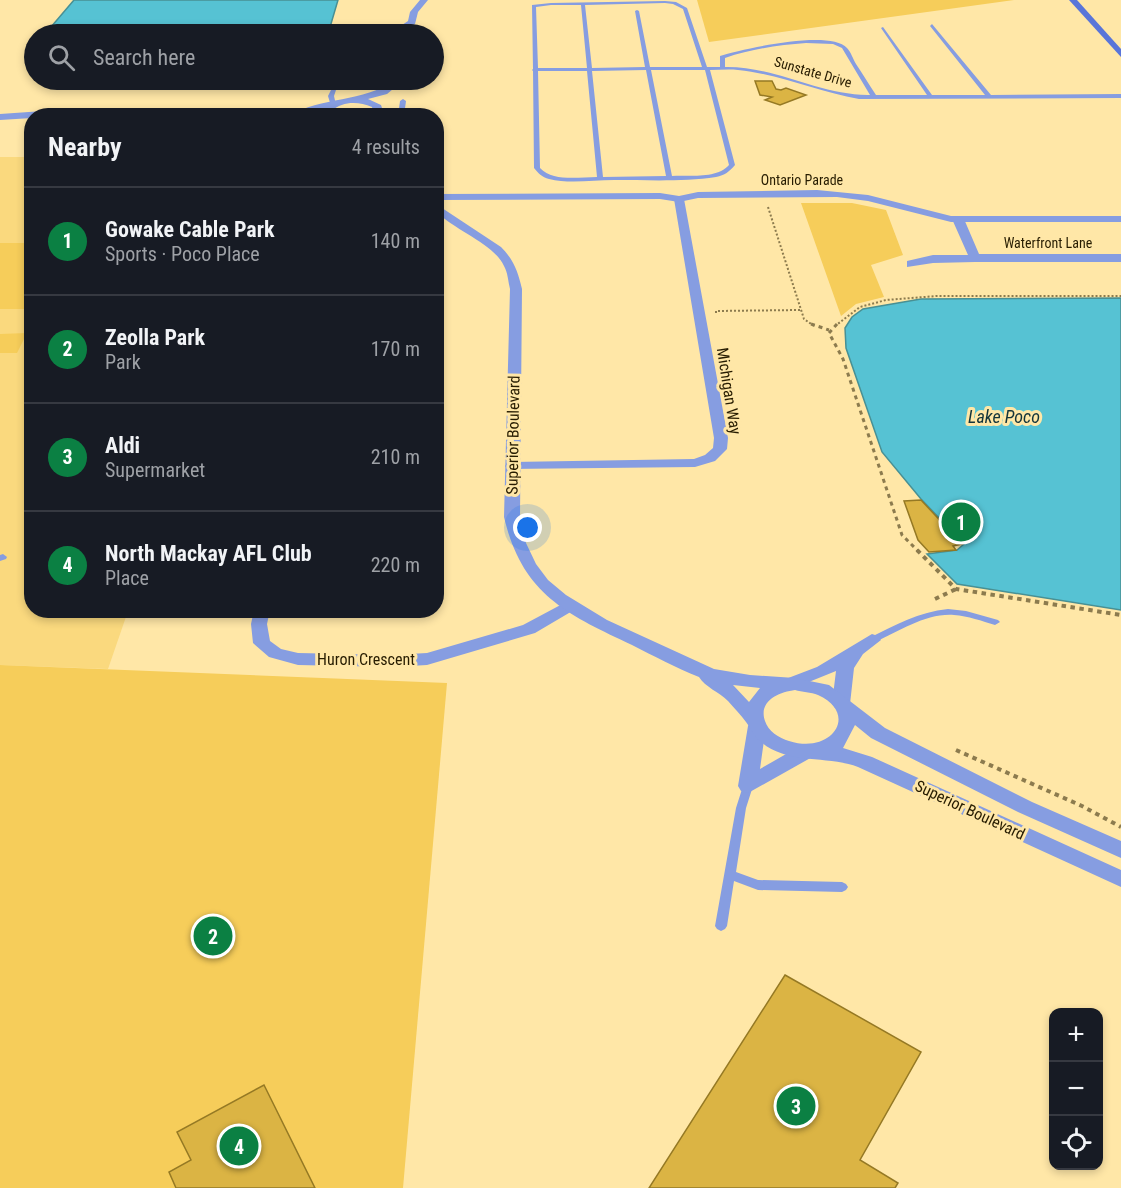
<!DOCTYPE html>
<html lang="en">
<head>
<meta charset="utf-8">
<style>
	body { margin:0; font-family:"Roboto Condensed",sans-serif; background:#242831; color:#f1f3f6 }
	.controls { position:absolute; right:18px; bottom:18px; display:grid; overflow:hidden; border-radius:12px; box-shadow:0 3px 9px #0003 }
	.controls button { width:54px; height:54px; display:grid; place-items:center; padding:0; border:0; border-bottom:2px solid #363941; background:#171b24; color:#f1f3f6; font:30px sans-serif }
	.you { position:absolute; left:528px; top:528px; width:21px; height:21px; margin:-15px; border:4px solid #fff; border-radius:50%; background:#1a73e8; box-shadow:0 0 0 9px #1a73e833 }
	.badge { display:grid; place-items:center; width:39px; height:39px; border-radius:50%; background:#0b8043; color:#fff; font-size:20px; font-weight:700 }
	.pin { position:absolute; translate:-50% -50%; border:3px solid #fff; box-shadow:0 2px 6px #0006 }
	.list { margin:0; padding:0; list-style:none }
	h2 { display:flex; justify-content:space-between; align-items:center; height:78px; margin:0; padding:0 24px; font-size:26px }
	h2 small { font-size:20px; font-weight:400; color:#9ea1a6 }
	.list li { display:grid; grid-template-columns:39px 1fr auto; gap:18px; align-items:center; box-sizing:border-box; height:108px; padding:0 24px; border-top:2px solid #363941 }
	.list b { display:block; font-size:22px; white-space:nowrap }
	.list p { margin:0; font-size:20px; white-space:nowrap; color:#9ea1a6 }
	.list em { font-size:20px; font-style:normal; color:#9ea1a6 }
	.icon { flex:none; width:33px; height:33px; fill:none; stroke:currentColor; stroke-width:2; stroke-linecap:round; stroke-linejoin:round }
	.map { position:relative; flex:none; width:1121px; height:1188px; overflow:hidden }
	.search { position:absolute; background:#171b24; box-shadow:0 3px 9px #0003; left:24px; top:24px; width:420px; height:66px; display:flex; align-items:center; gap:15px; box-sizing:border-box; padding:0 21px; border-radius:33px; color:#9ea1a6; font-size:22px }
	.panel { position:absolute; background:#171b24; box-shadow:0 3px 9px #0003; left:24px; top:108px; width:420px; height:510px; border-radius:24px }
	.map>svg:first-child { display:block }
	.built { fill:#fad97e }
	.green { fill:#f6cd5a }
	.water { fill:#56c2d3; stroke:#489094; stroke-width:1.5 }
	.building { fill:#dbb444; stroke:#957924; stroke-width:1.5 }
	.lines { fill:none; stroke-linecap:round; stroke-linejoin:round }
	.path-far2 { stroke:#8c7b4e; stroke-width:2; stroke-dasharray:2 2; stroke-linecap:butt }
	.path-far1 { stroke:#8c7b4e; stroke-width:3; stroke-dasharray:4 4; stroke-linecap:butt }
	.path { stroke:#8c7b4e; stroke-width:4; stroke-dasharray:4.5 4.5; stroke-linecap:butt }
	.service { fill:#869de1; fill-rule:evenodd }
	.minor { fill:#869de1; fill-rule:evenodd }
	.tertiary { fill:#869de1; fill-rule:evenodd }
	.secondary { fill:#5975d9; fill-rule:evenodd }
	.labels { text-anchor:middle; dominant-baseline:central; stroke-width:6; stroke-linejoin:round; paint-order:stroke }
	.far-street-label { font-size:14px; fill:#271c00; stroke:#ffe7a7 }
	.street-label { font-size:16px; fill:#271c00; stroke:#ffe7a7 }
	.water-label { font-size:18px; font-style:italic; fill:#13343a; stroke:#ffe7a7 }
</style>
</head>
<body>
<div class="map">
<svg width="1121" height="1188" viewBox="0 0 1121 1188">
	<rect width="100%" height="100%" fill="#ffe7a7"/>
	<polygon class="built" points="0,157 31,157 32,610 128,611 108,669 0,665"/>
	<g class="green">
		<polygon points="697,0 1014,0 709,42"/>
		<polygon points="801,203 852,203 886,210 903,255 871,265 884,297 856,304 841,316"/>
		<rect x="0" y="243" width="31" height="66"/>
		<polygon points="27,333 17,353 0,353 0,334"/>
		<polygon points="0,665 447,683 403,1188 0,1188"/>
	</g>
	<g class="water">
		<polygon points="74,0 338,0 328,34 45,34"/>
		<polygon points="1121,298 1121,610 957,584 927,554 957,550 964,544 921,499 882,452 846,348 845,328 852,317 863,309 921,299"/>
	</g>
	<g class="building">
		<polygon points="755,81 772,81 776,89 781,90 786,88 806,95 780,105 765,100 772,97 760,95"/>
		<polygon points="921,500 962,544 953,546 956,550 929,552 918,540 904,501"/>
		<polygon points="785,975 921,1052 860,1160 898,1183 895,1188 649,1188"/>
		<polygon points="264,1085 315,1188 176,1188 169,1172 191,1160 177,1132"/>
	</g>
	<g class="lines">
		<g class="path-far2">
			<polyline points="346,28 390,28"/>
			<polyline points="308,80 320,89"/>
			<polyline points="768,207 804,319 814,326"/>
			<polyline points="716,313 716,311 800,310"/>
			<polyline points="835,326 860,307 886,300 937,296 1121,296"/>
		</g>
		<g class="path-far1">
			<polyline points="811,324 829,330"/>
			<polyline points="837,324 829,333 843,359 902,535 919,552"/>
		</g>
		<g class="path">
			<polyline points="917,550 956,589 1121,615"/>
			<polyline points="935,599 956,589"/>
			<polyline points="956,750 1082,806 1121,827"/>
		</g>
		<g class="service">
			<path d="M665,1L676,2L687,8L707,67H720V56C743,49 830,29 847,48C851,52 853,59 856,64C863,74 869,85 876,95H927L881,28L883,27L932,95H985L930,26L932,24L991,95L1121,94V98L859,99C818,92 779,74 738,70C729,69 719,70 710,70L735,165C729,172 725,175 716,177C684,182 646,180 614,180C593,180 569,184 549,179C542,177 538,173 534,168L533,71L532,70L533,69L532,5L551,3ZM665,3L673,4L683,9L702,67H650L639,11L637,10L635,11L645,67L592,68L585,5ZM551,5H581L587,68H538L536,7ZM806,43L833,44L842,48L870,95C821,96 775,66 725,67V58C751,49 779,45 806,43ZM646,70L666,176L603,177L592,71ZM651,70H705L729,165C717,179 690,175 672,176ZM538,71H587L597,177C579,177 553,182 540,168Z"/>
			<polygon points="359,80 366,80 336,90 334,96 336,105 331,106 328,96 332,88"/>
			<polygon points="403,99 406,101 404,116 398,116 400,101"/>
			<polygon points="3,554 7,557 6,559 0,561 0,555"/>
			<path d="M948,609L966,611L998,620L1000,622L995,625C982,621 968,616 954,615C926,613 900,631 875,642L872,643L867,640L869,638C895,625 919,612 948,609Z"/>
			<polygon points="748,782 752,783 753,786 746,808 736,872 758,880 842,882 846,884 848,887 846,890 842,892 758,890 734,881 727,926 725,929 721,931 717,929 715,926 736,808 743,786 744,783"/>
		</g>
		<g class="minor">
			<polygon points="420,0 428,0 418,12 415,24 408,28 413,34 405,34 399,27 408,21 410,12"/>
			<path d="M394,80H404L387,94L368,99L381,105L383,111L379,116H368L373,111L372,107C358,101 343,101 331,111L334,116H324L321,111L306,116H289C321,96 364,103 394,80Z"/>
			<polygon points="72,109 168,113 173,116 32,116 32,118 0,120 0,114"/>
			<polygon points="679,196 684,199 728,438 727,449 715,461 695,467 507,469 505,466 507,463 512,462 694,459 705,455 713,448 714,438 674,199"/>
			<polygon points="958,216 964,219 979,254 1121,254 1121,262 975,262 933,263 907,267 907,261 933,255 968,255 952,219"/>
			<polygon points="568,601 574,602 576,606 574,610 535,633 427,665 392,667 298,665 269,657 253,643 251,624 254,610 270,610 267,624 270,641 281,649 298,653 392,655 427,653 523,625"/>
			<polygon points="872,634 878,636 881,640 863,654 854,668 850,704 847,708 841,710 835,708 832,704 836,671 789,690 783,688 780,684 783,680 817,667"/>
			<polygon points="757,719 763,721 766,726 760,769 800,746 807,744 814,746 816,751 814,756 748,793 741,791 738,786 748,726 751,721"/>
		</g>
		<g class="tertiary">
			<polygon points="817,190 868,195 951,216 1121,216 1121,222 951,222 868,201 837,197 698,198 679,202 660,199 436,200 436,194 660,193 679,196 698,192"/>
			<path d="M442,208L501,247C514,260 518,272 522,289L520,517L526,543L536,564L548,580L566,595L607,620L714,669L750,675L795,678L829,685L885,728L1032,802L1121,841V858L1018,812L871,738L855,725L843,748L872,757L1121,870V887L858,767C827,755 786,765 760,741C754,736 751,729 746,722C741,715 734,708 728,701C719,692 705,687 699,677C676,668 654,656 632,645C566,614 522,594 504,517L510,289C508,281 508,273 504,266C494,244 456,231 438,213L436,211ZM733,685L760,688L749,702ZM795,690C802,692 811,692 818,695C859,713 833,755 789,741C779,738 768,731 765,721C758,701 779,692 795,690Z"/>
		</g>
		<polygon class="secondary" points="1069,0 1077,0 1121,49 1121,57"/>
	</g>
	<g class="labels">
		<g class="far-street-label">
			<text transform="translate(813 72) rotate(16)">Sunstate Drive</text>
			<text x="802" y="180">Ontario Parade</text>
			<text x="1048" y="243">Waterfront Lane</text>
		</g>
		<g class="street-label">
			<text transform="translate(729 391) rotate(81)">Michigan Way</text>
			<text transform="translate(513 435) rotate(-89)">Superior Boulevard</text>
			<text x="366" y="659">Huron Crescent</text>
			<text transform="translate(970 810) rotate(25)">Superior Boulevard</text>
		</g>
		<g class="water-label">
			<text x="1004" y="416">Lake Poco</text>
		</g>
	</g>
</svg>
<div class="controls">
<button>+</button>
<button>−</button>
<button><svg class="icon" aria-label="locate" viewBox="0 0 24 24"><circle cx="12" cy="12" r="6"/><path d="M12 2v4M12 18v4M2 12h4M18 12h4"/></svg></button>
</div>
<div class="you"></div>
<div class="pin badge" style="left:961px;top:522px">1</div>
<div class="pin badge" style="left:213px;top:936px">2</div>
<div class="pin badge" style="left:796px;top:1106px">3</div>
<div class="pin badge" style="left:239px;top:1146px">4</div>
<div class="search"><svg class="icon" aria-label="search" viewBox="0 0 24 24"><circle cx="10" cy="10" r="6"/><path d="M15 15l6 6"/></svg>Search here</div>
<section class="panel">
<h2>Nearby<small>4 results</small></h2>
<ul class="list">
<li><span class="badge">1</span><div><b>Gowake Cable Park</b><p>Sports · Poco Place</p></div><em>140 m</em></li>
<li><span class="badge">2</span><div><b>Zeolla Park</b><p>Park</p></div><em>170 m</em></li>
<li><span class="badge">3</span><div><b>Aldi</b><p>Supermarket</p></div><em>210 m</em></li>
<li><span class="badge">4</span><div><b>North Mackay AFL Club</b><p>Place</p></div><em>220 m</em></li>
</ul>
</section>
</div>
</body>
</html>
